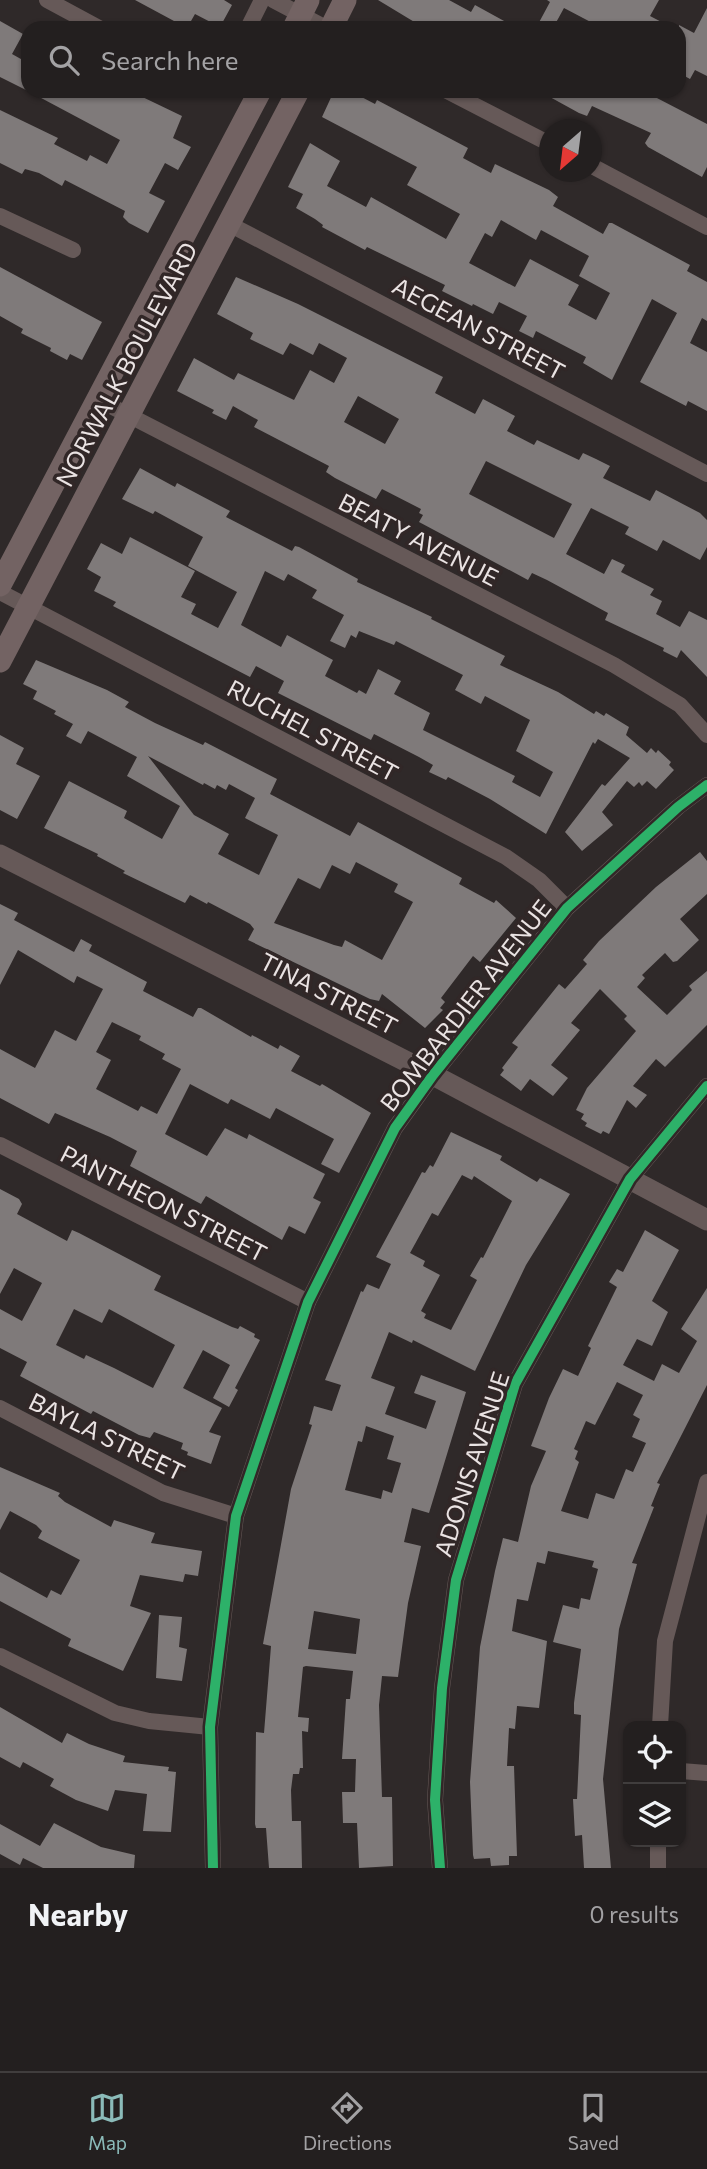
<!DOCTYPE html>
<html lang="en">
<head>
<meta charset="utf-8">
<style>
	body { margin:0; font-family:Commissioner,sans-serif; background:#2f2c2c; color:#f1f3f6 }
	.controls { position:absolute; right:21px; bottom:21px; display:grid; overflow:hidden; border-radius:14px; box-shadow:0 2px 5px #0004 }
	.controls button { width:63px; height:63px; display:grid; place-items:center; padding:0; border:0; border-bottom:2px solid #403d3d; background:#231f1f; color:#f1f3f6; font:35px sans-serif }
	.compass { position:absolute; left:539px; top:119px; width:63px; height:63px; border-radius:50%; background:#231f1f; box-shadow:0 2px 5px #0004; rotate:208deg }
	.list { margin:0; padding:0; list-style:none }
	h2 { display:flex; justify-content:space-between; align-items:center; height:91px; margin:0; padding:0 28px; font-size:30px }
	h2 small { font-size:23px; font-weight:400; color:#a3a2a4 }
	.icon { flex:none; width:38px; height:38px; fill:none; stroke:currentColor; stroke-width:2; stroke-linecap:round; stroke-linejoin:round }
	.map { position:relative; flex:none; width:707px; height:1868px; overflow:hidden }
	.search { position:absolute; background:#231f1f; box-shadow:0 2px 5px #0004; left:21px; right:21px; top:21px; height:77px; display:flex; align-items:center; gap:18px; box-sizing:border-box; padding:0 24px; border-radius:21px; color:#a3a2a4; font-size:26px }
	.sheet { height:203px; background:#231f1f }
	nav { display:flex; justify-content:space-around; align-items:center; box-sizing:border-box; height:98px; border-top:2px solid #403d3d; background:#231f1f; font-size:19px; color:#a3a2a4 }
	nav a { display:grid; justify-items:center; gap:4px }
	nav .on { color:#8bbbb9 }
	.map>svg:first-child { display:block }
	.building { fill:#7f7a7a; fill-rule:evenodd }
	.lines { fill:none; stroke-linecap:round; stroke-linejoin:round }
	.minor { stroke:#665958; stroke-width:16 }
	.tertiary { stroke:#665958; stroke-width:21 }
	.secondary { stroke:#736363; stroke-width:23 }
	.cycleway-casing { stroke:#312727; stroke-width:15 }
	.cycleway { stroke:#2db169; stroke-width:10 }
	.labels { text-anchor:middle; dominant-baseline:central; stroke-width:7; stroke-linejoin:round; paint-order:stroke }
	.street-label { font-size:24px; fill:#eae3e3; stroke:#312727 }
</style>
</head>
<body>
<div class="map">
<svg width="707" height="1868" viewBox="0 0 707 1868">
	<rect width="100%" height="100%" fill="#2f2929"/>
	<g class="building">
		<polygon points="135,0 224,0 232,5 220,27 195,14 187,28"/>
		<polygon points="378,0 449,0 471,12 475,5 517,28 414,28 416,23"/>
		<polygon points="547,0 659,0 650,16 673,28 602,28 564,8 553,28 536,28 550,2"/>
		<polygon points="707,8 707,76 695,70 690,79 679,73 679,25 694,33"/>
		<polygon points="0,21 23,34 12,54 28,63 28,91 0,77"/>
		<polygon points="28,91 130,91 182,116 173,138 191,147 178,170 165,163 149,193 165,201 148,233 129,223 123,217 125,211 65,180 62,186 39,173 25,169 22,174 0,163 0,110 58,138 54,144 87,161 90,155 107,164 120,140"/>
		<path d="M334,91H350L375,104L377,100L468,148L463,158L491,173L495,164L549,190L558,197L553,206L603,234L609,223H612L690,265L687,271L707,282V321L702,318L690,343L707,352V411L688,401L686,406L640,382L677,313L652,299L612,380L583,363L586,357L536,331L533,338L519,331L527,316L499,302L493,314L473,304L472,306L442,291L445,285L367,247L365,250L322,227L323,225L315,219L296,208L303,194L288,187L310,143L340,161L327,186L366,207L371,197L446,239L460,214L407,185L417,167L322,117ZM501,220L536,240L541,230L589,256L579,276L610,293L596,320L568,305L579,285L530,259L515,287L469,263L485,233L492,237Z"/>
		<polygon points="539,91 658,91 655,97 707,124 707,167 702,177 648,147 645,143 651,133 592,106 587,116 579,113"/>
		<polygon points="0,267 102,322 82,360 70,354 67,360 50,351 51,348 21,333 23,329 0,316"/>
		<path d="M236,277L298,304L443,377L435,393L475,414L483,399L515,416L507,431L534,445L537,440L579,460L583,453L596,459L610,466L603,478L650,501L656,490L700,513L707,520V547L700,560L663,540L657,551L625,534L629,527L591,508L566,554L604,574L612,559L625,565L621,572L654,589L650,595L662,601L656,614L680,627L689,611L707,620V677L681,650L677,658L663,651L664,648L605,620L608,613L547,580L532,573L528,580L419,522L423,515L419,513L421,509L382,489L376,499L335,478L326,472L329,466L254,427L258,420L233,406L226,420L212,413L214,410L177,391L194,358L234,380L238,373L294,400L310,370L334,383L347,358L319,343L313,355L290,343L283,355L250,339L253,333L217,314ZM358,396L399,419L385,444L344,422ZM486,461L572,504L554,538L469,494Z"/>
		<path d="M140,468L175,487L177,483L230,511L226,517L257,533L292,551L295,546L299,547L358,579L357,582L432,617L431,619L505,656L500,665L558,692L594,714L596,711L604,716L606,713L629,727L626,735L647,753L651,748L656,753L658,750L671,762L669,765L674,770L656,789L647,781L642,786L639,782L634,787L627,781L602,812L613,825L582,851L565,832L602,784L605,786L630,758L598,739L595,744L593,742L546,834L490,799L448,777L446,780L429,772L433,765L419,757L374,734L371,740L278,693L284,681L256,666L250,677L113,606L116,602L94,591L101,577L87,569L101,543L122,554L130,537L195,571L181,597L196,604L191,614L218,628L237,592L188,566L203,537L155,511L153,514L122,499ZM265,571L284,581L288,574L317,590L312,598L344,615L330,641L345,648L351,635L356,638L359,631L394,645L396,641L463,675L455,690L481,704L485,696L530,720L516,751L553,772L540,797L512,782L515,776L423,730L430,713L394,694L401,681L378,669L366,694L359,690L357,693L325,676L333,660L287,635L281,647L241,625Z"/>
		<path d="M36,660L107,690L129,702L125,707L155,723L203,745L205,742L277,779L270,794L350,836L358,822L401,845L462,878L459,884L494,903L496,900L516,918L480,962L473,956L441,998L445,1002L440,1008L443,1010L425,1028L382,994L379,1001L370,999L248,940L254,929L250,924L208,902L207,904L190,895L185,903L123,873L125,871L97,856L98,854L44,828L69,781L127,811L124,818L162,839L180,806L127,776L137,757L88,731L81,744L66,736L73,724L54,714L56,711L33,699L37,691L23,684ZM148,756L203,785L204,783L215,789L217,785L226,790L229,784L255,798L245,818L278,835L259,875L218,854L229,834L194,815ZM356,862L398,884L394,892L413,902L382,960L345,940L342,947L334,945L274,923L298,878L320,889L332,865L350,874Z"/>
		<polygon points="0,735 24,748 16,764 40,776 17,819 0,810"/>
		<polygon points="700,852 707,861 707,894 680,919 699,940 677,961 673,962 665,953 642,975 645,978 637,987 667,1015 692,990 689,986 707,971 707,1025 665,1067 656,1059 633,1086 647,1095 636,1108 627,1100 609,1134 603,1131 601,1134 585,1126 587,1123 581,1119 584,1114 576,1110 587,1088 636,1031 624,1019 627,1016 600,989 571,1023 580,1030 551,1065 568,1078 553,1096 530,1079 521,1091 500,1075 504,1070 502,1068 518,1047 512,1043 559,984 565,989 587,964 583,960 599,941 656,887"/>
		<path d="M0,904L18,913L14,920L74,952L81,939L92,945L89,951L147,982L143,991L193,1017L198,1008H201L251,1037L252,1035L278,1049L280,1045L300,1056L291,1071L320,1086L322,1084L371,1113L339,1173L321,1164L334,1139L276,1108L270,1119L231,1099L228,1104L190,1084L165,1134L207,1156L225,1128L247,1139L249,1134L325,1174L313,1198L321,1202L305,1234L289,1226L282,1240L206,1196L201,1204L130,1166L137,1151L110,1137L55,1113L49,1124L0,1098V1049L35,1068L55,1030L76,1041L103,989L77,976L74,983L18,950L0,985ZM112,1022L141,1036L139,1040L165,1054L162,1059L181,1069L157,1114L141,1106L138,1111L96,1089L111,1060L96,1052Z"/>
		<path d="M451,1132L502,1156L500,1160L537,1182L540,1178L570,1194L526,1265L475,1371L413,1340L412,1343L389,1332L371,1378L395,1387L385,1414L426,1429L436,1401L414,1393L421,1375L466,1392L429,1513L412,1508L404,1542L421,1546L408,1603L398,1677L382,1676L379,1705L382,1797H392L393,1866L359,1868L357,1823H343L342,1792H355L356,1759H342L346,1699H350L353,1671L306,1666L303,1667L298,1717L309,1718L308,1732L302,1731L303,1768H300L299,1774H293L291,1790L292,1821H301L302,1868H269L266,1828H256L255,1824L256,1732L264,1733L271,1646L263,1644L291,1489L312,1425L309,1424L314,1406L332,1411L341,1385L325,1380L361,1291L363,1292L367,1284L379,1289L391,1264L376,1257L422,1172L425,1173L430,1165L433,1167ZM462,1175L472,1180L474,1176L512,1201L483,1258L481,1257L470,1276L477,1280L451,1330L424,1318L426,1314L421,1311L440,1275L423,1266L425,1261L410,1253L432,1213L438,1216ZM366,1426L394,1436L387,1459L401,1463L392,1493L383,1490L381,1499L345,1490L358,1441L362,1442ZM314,1611L360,1619L356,1654L308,1649Z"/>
		<path d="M0,1189L19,1199L22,1204L17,1214L67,1241L72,1230L79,1233L161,1276L154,1290L232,1327L238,1329L240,1326L255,1334L254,1337L260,1340L235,1388L238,1390L229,1407L213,1398L230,1365L203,1350L183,1388L222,1408L209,1432L221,1436L211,1464L187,1455L188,1452L181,1449L183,1443L154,1432L150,1438L139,1435L93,1411L91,1414L20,1376L27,1362L0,1348V1309L22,1321L42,1283L14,1268L0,1294ZM74,1309L102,1323L109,1309L175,1345L153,1388L114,1368L86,1355L84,1359L56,1345Z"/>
		<path d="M645,1230L679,1250L652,1301L668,1312L652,1346L637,1339L623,1365L654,1381L662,1364L679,1373L697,1341L681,1329L707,1288V1385L657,1483L660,1484L651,1506L654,1507L632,1563L637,1564L619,1629L603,1779L611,1868H584L582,1835L575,1836L573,1799H577L581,1715L574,1714V1703L581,1649L553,1642L563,1605L579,1609L581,1598L590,1600L598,1569L592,1567L594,1561L548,1551L545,1564L537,1562L528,1601L517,1599L512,1631L547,1641L539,1708L517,1706L515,1729L509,1728L507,1766H514L517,1856H509V1865L491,1866L490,1858L474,1859L473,1855L470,1782L480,1647L495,1571L503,1538L518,1542L531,1486L546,1451L531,1446L549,1398L563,1369L578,1376L591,1348L588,1346L617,1287L609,1282L617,1269L623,1272ZM617,1382L643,1395L633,1415L640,1419L632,1437L646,1443L633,1472L626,1469L614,1499L596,1493L588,1519L561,1511L579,1462L575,1459L578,1451L574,1449L586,1421L595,1425Z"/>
		<polygon points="0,1467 60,1493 58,1496 65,1502 111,1527 114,1520 155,1533 151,1543 202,1551 198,1576 185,1574 183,1582 140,1575 130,1606 151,1613 123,1671 68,1646 71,1639 0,1601 0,1572 47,1598 51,1590 61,1595 80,1560 38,1538 42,1531 36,1525 10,1511 0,1530"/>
		<polygon points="159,1615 182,1617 179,1647 187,1649 182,1681 156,1678"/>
		<polygon points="0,1707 62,1743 67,1733 89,1744 125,1756 123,1762 169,1767 168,1771 176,1772 171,1832 143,1831 147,1794 115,1790 108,1811 76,1800 50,1786 54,1779 23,1762 20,1768 0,1757"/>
		<polygon points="54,1823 101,1847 135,1855 134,1868 43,1868 23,1858 20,1865 0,1854 0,1824 40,1846"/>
	</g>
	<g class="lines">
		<g class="minor">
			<polyline points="47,0 99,28"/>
			<polyline points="273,0 326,28"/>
			<polyline points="248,28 262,0"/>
			<polyline points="447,91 550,144"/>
			<polyline points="592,166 707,227"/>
			<polyline points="0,216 73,250"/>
			<polyline points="229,224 707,474"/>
			<polyline points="99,400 614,665 680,705 707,735"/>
			<polyline points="0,592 506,857 539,880 567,908"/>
			<polyline points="0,1145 308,1302"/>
			<polyline points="0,1408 163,1493 236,1516"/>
			<polyline points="0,1656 115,1713 149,1721 210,1727"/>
			<polyline points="660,1726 665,1641 707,1482"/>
			<polyline points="681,1771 707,1773"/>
			<polyline points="658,1842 658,1868"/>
			<polyline points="213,1868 210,1727 236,1516 308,1302 395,1128 433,1075 567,908 678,807 707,785"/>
			<polyline points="440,1868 435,1800 442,1688 456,1580 515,1384 630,1179 707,1086"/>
		</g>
		<polyline class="tertiary" points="0,855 433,1075 707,1220"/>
		<g class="secondary">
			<polyline points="294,28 308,0"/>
			<polyline points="331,28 345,0"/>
			<polyline points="0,585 260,91"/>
			<polyline points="0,661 298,91"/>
		</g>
		<defs>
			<g id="cycleway">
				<polyline points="213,1868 210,1727 236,1516 308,1302 395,1128 433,1075 567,908 678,807 707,785"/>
				<polyline points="440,1868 435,1800 442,1688 456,1580 515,1384 630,1179 707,1086"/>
			</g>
		</defs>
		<use href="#cycleway" class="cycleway-casing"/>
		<use href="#cycleway" class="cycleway"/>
	</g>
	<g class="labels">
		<g class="street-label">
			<text transform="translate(479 328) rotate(28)">AEGEAN STREET</text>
			<text transform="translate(126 364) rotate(-62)">NORWALK BOULEVARD</text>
			<text transform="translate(419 539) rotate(27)">BEATY AVENUE</text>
			<text transform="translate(313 730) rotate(28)">RUCHEL STREET</text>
			<text transform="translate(329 993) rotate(27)">TINA STREET</text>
			<text transform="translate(465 1005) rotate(-52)">BOMBARDIER AVENUE</text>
			<text transform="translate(164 1203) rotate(27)">PANTHEON STREET</text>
			<text transform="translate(107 1436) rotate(26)">BAYLA STREET</text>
			<text transform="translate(471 1464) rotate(-72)">ADONIS AVENUE</text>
		</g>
	</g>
</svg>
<div class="controls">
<button><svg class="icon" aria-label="locate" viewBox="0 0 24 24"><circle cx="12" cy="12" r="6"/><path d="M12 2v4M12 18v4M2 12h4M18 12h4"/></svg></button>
<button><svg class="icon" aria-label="layers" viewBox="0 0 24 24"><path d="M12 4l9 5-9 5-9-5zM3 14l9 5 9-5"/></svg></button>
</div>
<svg class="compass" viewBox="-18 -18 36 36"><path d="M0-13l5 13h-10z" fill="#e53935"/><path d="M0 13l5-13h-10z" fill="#a3a2a4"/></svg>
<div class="search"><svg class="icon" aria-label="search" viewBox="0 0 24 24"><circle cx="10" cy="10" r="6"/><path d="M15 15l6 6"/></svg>Search here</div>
</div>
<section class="sheet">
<h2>Nearby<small>0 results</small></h2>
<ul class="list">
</ul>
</section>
<nav>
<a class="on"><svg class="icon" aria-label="map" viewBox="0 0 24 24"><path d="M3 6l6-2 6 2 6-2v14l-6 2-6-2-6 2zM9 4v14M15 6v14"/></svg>Map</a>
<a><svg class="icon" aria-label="directions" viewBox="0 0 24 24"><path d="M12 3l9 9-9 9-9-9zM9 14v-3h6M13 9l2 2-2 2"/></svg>Directions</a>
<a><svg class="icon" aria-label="saved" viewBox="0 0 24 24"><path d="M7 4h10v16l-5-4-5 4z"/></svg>Saved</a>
</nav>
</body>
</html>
